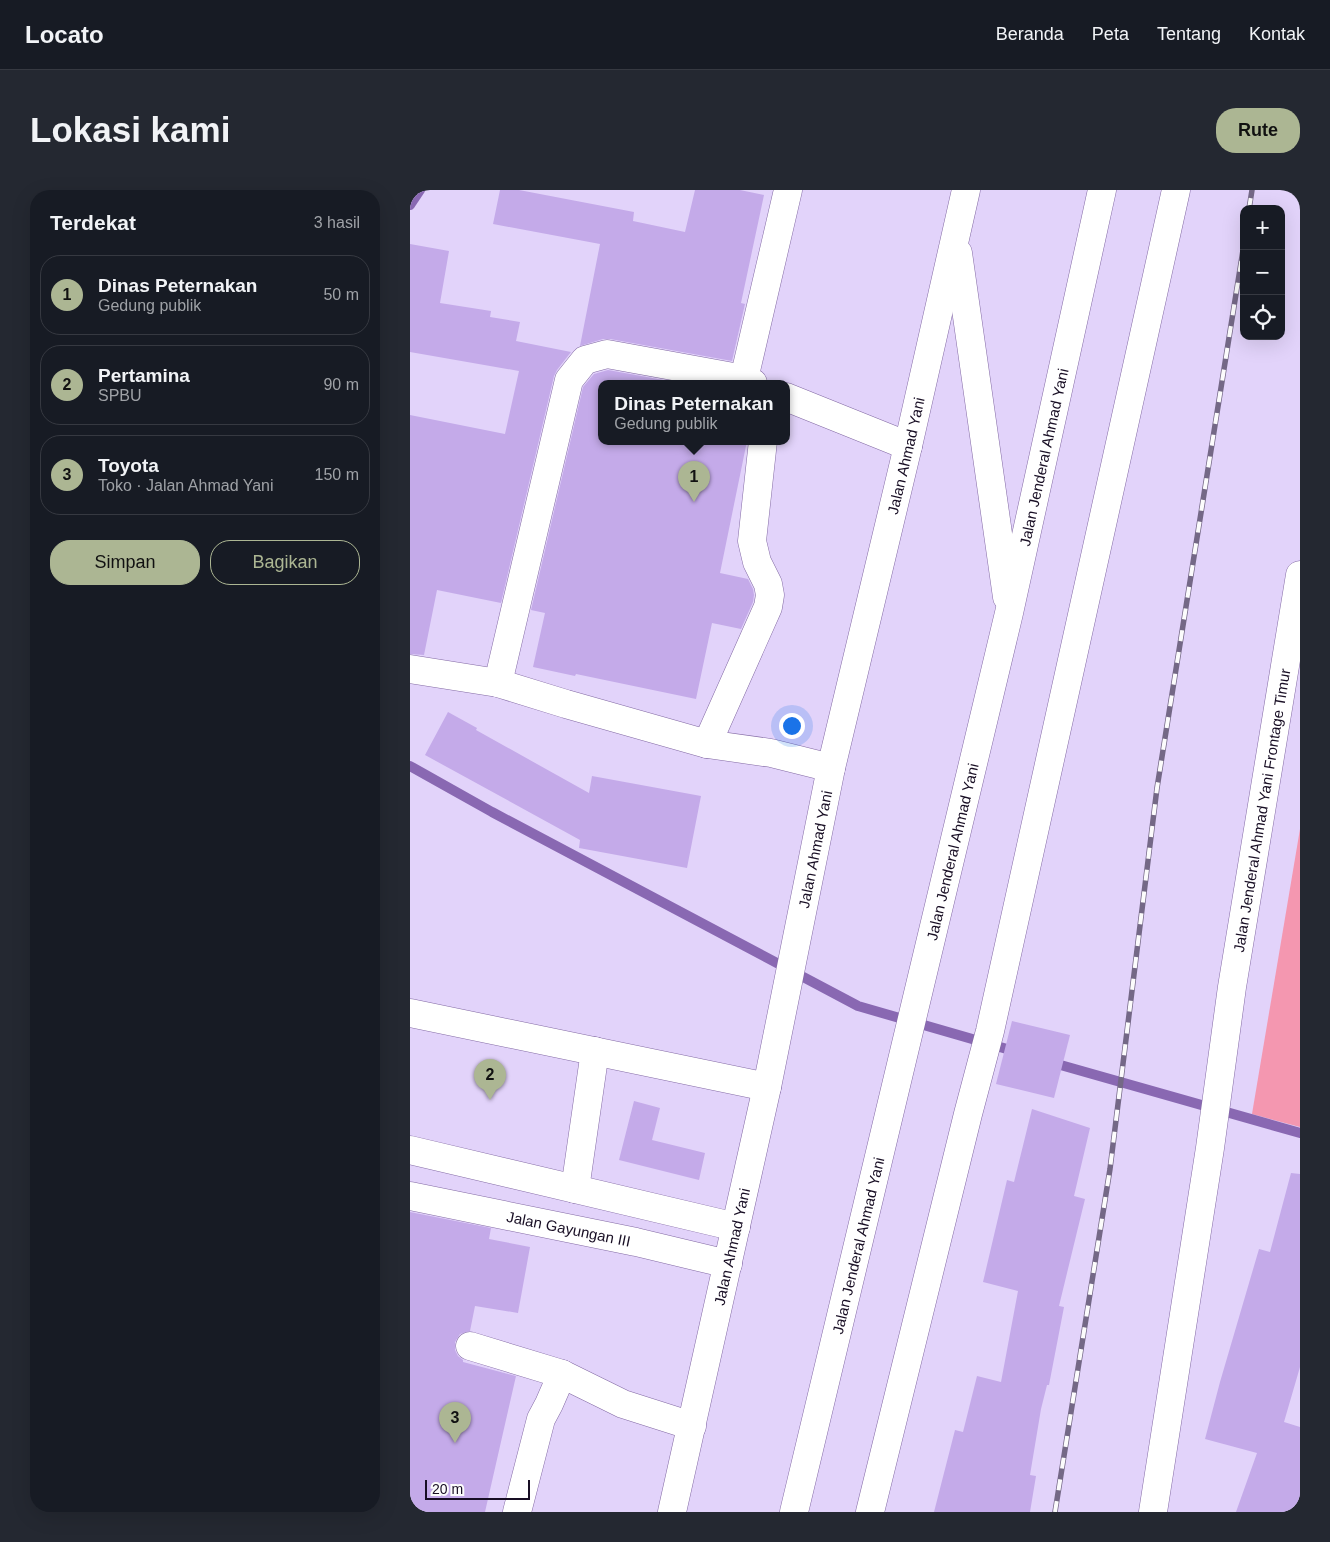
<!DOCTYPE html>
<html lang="id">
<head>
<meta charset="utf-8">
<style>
	body { margin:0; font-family:Helvetica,sans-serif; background:#242831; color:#f1f3f6 }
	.controls { position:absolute; right:15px; top:15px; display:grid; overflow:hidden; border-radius:10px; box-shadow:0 5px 20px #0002 }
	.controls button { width:45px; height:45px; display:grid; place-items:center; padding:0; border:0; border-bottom:1px solid #363941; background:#171b24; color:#f1f3f6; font:25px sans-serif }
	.scale { position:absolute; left:15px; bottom:12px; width:105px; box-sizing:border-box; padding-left:5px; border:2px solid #180e24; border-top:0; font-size:14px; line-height:18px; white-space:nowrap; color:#180e24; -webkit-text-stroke:4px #fcfcfc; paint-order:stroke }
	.you { position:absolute; left:381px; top:535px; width:18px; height:18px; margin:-12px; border:4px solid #fff; border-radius:50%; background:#1a73e8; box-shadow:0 0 0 8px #1a73e833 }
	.badge { display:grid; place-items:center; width:32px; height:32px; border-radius:50%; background:#acb693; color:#111; font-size:16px; font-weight:700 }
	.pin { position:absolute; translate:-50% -41px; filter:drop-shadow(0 1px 2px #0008) }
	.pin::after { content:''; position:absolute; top:26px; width:18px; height:15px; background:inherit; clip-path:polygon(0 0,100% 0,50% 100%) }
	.popup { position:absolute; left:188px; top:190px; width:192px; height:65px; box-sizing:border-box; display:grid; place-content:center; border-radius:10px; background:#171b24; filter:drop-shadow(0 1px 4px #0005); font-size:16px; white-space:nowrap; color:#9ea1a6 }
	.popup b { font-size:19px; color:#f1f3f6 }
	.popup::after { content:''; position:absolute; left:50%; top:100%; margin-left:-10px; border:10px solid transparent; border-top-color:#171b24 }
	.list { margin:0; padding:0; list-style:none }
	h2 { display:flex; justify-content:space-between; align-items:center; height:65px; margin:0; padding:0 20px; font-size:21px }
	h2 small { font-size:16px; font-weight:400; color:#9ea1a6 }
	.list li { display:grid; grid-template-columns:32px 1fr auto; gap:15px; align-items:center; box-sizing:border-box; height:80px; margin:0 10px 10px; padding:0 10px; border:1px solid #363941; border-radius:20px }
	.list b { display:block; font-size:19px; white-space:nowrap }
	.list p { margin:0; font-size:16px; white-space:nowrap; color:#9ea1a6 }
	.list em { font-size:16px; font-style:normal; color:#9ea1a6 }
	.actions { display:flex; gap:10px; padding:15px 20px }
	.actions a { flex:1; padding:11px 0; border:1px solid #acb693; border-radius:20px; text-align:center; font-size:18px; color:#acb693 }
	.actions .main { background:#acb693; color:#111 }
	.icon { flex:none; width:28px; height:28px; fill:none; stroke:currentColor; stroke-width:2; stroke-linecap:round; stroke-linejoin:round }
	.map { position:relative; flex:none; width:890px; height:1322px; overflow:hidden; border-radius:20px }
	header { display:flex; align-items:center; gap:30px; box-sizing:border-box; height:70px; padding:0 25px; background:#171b24; border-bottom:1px solid #363941 }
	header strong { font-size:24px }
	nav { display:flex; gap:28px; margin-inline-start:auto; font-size:18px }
	.intro { display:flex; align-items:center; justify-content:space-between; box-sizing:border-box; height:120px; padding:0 30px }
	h1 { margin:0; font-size:35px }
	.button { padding:12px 22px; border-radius:20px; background:#acb693; color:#111; font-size:18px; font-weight:700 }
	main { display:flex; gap:30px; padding:0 30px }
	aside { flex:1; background:#171b24; border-radius:20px; box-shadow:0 5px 20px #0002 }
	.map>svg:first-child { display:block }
	.green { fill:#f497b0 }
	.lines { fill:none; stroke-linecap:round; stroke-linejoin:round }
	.stream { stroke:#8968b2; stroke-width:10 }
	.building { fill:#c4aae9 }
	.minor-casing { stroke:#836aa4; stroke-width:29 }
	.highway-casing { stroke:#836aa4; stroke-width:29 }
	.minor { stroke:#fff; stroke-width:28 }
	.highway { stroke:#fff; stroke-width:28 }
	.rail-casing { stroke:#746886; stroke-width:5.5 }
	.rail { stroke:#fcfcfc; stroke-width:4; stroke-dasharray:11; stroke-linecap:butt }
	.labels { text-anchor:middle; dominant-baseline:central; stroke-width:4; stroke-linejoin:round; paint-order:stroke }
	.street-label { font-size:15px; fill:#180e24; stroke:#fcfcfc }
</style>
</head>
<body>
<header>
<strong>Locato</strong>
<nav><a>Beranda</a><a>Peta</a><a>Tentang</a><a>Kontak</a></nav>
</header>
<div class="intro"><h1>Lokasi kami</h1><a class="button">Rute</a></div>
<main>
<aside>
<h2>Terdekat<small>3 hasil</small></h2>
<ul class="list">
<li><span class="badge">1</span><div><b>Dinas Peternakan</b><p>Gedung publik</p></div><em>50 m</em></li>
<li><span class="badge">2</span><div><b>Pertamina</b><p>SPBU</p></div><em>90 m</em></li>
<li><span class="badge">3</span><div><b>Toyota</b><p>Toko · Jalan Ahmad Yani</p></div><em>150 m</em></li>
</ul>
<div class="actions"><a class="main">Simpan</a><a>Bagikan</a></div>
</aside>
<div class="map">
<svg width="890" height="1322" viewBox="0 0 890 1322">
	<rect width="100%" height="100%" fill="#e2d3fa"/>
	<polygon class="green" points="890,639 890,937 842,924"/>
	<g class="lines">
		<g class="stream">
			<polyline points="0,15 10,0"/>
			<polyline points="0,576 82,622 448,816 607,862"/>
			<polyline points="640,872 890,943"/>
		</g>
	</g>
	<g class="building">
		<polygon points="90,0 109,0 224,22 223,31 275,42 285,0 330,0 354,5 331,113 335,114 322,171 200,149 193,149 170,156 190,54 83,34"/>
		<polygon points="0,54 39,61 30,113 81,121 80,127 110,132 106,151 161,162 147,180 144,186 91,413 27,400 14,465 0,464 0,225 95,244 109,181 0,162"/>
		<polygon points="198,180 270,193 192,193 192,251 337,251 310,383 338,389 343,399 344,405 343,412 331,439 302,433 286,509 166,484 165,486 123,477 135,423 121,420 173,197 184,184"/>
		<polygon points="38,522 67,538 66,540 179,603 182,586 291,606 277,678 169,658 170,650 15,565"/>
		<polygon points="602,831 660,845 644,908 586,894"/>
		<polygon points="224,911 250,918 242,950 295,963 289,990 209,970"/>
		<polygon points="622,919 680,938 664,1006 675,1009 649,1116 654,1117 639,1195 637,1195 631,1219 620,1285 626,1286 620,1322 524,1322 545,1240 553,1242 567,1186 591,1192 608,1101 573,1092 597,990 604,992"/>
		<polygon points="881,983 890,984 890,1177 874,1232 890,1237 890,1322 826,1322 847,1263 795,1249 810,1192 849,1059 860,1062"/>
		<polygon points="0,1022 81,1038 79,1049 120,1057 108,1123 65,1116 60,1141 50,1144 45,1152 45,1160 48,1166 53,1170 53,1172 106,1186 75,1322 0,1322"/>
	</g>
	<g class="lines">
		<defs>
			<g id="minor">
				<polyline points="334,189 378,0"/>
				<polyline points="376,207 498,256"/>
				<polyline points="0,479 88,493 156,514 297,554 361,563 421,578"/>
				<polyline points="88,493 159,190 175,170 197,164 334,189 343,193"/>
				<polyline points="297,554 358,417 360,405 358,394 347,372 342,351 353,251"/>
				<polyline points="0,823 357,897"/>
				<polyline points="0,960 326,1037"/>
				<polyline points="165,999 185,861"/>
				<path id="s1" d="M0,1006L226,1052L318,1074"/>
				<polyline points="60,1156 152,1184"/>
				<polyline points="107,1322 131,1229 139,1214 152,1184 213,1214 282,1236"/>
				<path id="s2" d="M743,1322L800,958L822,797L890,385"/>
			</g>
			<g id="highway">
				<polyline points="548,63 597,407"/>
				<path id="s3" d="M262,1322L357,897L421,578L498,256L556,0"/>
				<path id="s4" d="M384,1322L599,423L692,0"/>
				<polyline points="460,1322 558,924 580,841 766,0"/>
			</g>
		</defs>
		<use href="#minor" class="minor-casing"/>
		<use href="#highway" class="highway-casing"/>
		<use href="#minor" class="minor"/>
		<use href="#highway" class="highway"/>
		<defs>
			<g id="rail">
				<polyline points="839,19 842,0"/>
				<polyline points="645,1322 700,979 747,598 834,54"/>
			</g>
		</defs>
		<use href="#rail" class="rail-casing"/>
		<use href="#rail" class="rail"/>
	</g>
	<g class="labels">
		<g class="street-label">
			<text stroke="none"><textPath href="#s3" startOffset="1082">Jalan Ahmad Yani</textPath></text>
			<text stroke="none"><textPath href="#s4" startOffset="1084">Jalan Jenderal Ahmad Yani</textPath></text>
			<text stroke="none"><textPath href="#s2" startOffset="710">Jalan Jenderal Ahmad Yani Frontage Timur</textPath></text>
			<text stroke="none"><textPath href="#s3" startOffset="678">Jalan Ahmad Yani</textPath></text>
			<text stroke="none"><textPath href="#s4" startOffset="679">Jalan Jenderal Ahmad Yani</textPath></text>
			<text stroke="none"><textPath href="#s1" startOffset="162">Jalan Gayungan III</textPath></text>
			<text stroke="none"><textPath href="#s3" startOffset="272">Jalan Ahmad Yani</textPath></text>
			<text stroke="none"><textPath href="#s4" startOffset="274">Jalan Jenderal Ahmad Yani</textPath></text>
		</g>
	</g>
</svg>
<div class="controls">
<button>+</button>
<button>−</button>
<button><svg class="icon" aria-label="locate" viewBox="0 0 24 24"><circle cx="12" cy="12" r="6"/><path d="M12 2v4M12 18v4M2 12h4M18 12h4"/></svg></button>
</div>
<div class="scale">20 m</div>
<div class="you"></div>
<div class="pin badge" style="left:284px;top:312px">1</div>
<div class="popup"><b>Dinas Peternakan</b>Gedung publik</div>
<div class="pin badge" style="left:80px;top:910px">2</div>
<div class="pin badge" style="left:45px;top:1253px">3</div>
</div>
</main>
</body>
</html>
